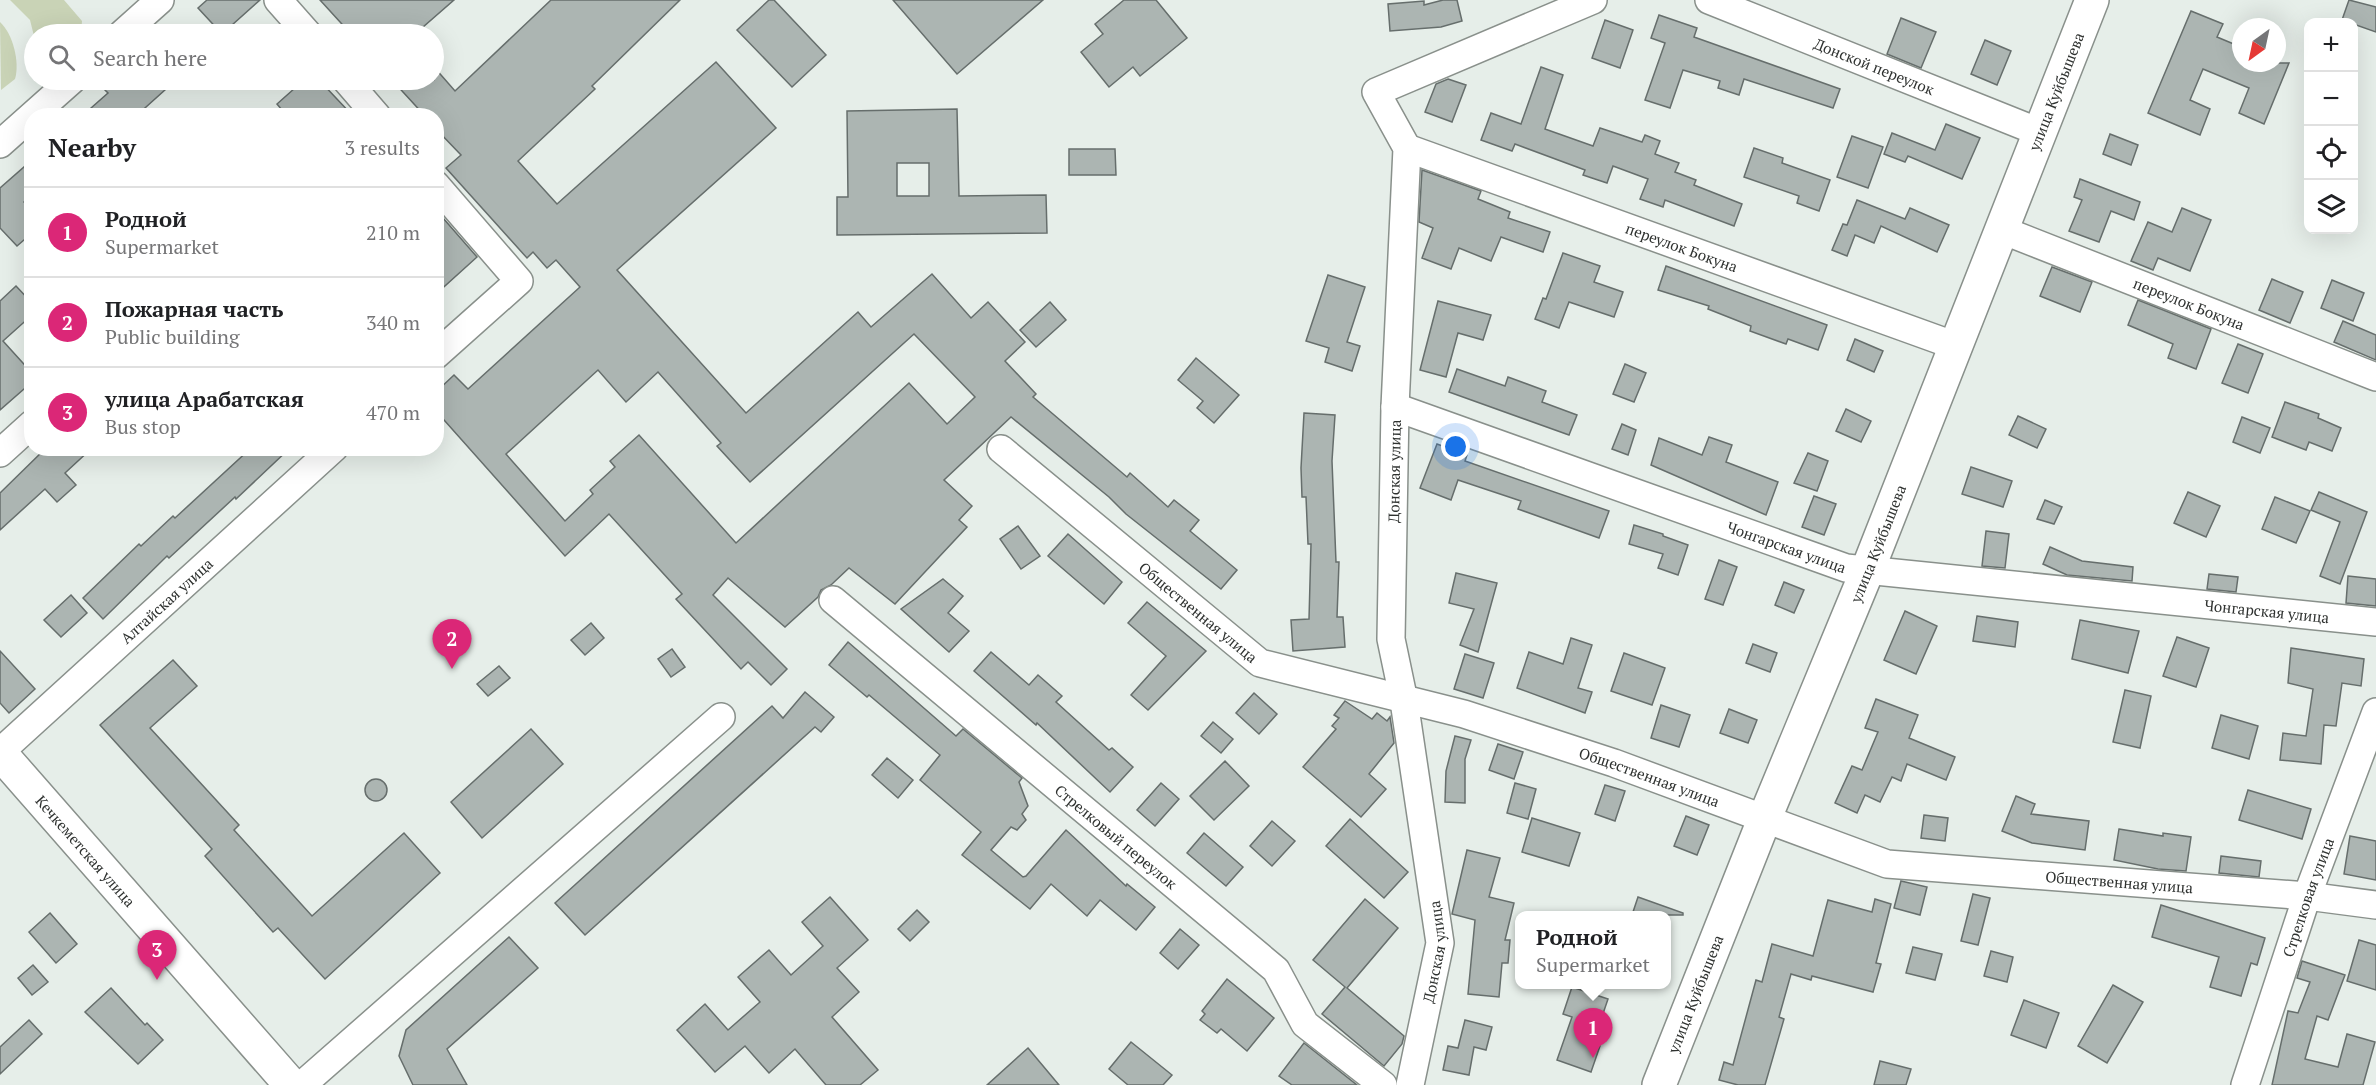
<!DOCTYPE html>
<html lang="en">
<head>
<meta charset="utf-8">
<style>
	body { margin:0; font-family:"PT Serif",serif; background:#f2f2f2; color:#202124 }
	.controls { position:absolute; right:18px; top:18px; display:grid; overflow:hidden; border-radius:12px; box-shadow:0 6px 24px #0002 }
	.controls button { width:54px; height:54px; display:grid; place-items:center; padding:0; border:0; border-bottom:2px solid #e0e0e0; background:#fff; color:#202124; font:30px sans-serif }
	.compass { position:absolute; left:2232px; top:18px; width:54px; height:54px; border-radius:50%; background:#fff; box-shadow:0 6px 24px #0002; rotate:213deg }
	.you { position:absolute; left:1456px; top:447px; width:21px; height:21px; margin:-15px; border:4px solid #fff; border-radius:50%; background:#1a73e8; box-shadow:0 0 0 9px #1a73e833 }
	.badge { display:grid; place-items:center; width:39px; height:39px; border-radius:50%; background:#db2777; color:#fff; font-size:20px; font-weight:700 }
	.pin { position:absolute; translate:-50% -50px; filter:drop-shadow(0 2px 3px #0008) }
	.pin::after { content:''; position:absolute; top:32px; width:21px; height:18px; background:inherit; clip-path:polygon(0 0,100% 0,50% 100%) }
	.popup { position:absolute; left:1515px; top:911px; width:156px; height:78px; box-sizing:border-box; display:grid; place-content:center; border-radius:12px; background:#fff; filter:drop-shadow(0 2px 4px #0005); font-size:20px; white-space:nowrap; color:#757577 }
	.popup b { font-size:22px; color:#202124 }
	.popup::after { content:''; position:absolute; left:50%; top:100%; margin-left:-12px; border:12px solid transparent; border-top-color:#fff }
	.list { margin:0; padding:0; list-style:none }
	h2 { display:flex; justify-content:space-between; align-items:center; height:78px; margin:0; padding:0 24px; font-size:26px }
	h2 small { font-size:20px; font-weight:400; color:#757577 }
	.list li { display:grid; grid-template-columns:39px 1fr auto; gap:18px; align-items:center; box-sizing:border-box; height:90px; padding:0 24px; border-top:2px solid #e0e0e0 }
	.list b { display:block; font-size:22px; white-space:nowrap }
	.list p { margin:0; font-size:20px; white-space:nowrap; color:#757577 }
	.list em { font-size:20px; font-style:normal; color:#757577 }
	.icon { flex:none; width:33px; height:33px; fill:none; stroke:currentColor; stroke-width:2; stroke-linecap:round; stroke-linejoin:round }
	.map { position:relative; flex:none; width:2376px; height:1085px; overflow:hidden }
	.search { position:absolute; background:#fff; box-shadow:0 6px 24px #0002; left:24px; top:24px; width:420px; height:66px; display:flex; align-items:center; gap:15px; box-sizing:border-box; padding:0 21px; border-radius:33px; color:#757577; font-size:22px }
	.panel { position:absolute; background:#fff; box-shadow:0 6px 24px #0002; left:24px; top:108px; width:420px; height:348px; border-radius:24px }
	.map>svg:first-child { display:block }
	.green { fill:#c9d3b6 }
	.building { fill:#acb5b2; stroke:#666e6c; stroke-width:1.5; fill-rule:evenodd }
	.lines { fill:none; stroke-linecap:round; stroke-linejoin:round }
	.minor-casing { stroke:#89908b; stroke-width:30 }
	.major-casing { stroke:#89908b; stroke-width:36 }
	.minor { stroke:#fff; stroke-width:27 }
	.major { stroke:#fff; stroke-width:33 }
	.labels { text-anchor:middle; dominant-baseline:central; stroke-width:5; stroke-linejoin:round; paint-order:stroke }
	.street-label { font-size:15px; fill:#2f3230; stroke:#e6eee9 }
</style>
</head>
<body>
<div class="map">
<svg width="2376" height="1085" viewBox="0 0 2376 1085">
	<rect width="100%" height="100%" fill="#e6eee9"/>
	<g class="green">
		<polygon points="10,0 64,0 82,21 81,34 34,36 30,20"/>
		<path d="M0,22C13,34 20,62 15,79L1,90Z"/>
	</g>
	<g class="building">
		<polygon points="207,0 260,0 222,34 198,8"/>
		<polygon points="320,0 454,0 415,34 351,34"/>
		<path d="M551,0H680L592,86L595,89L518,161L557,204L716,62L776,128L617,270L746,413L858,312L871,327L932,274L971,318L988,302L1025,342L1005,361L1036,394L1033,397L1127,477L1130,473L1168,507L1174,500L1199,520L1190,531L1237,570L1221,589L1126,514L1109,497L1011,417L944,480L972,506L959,520L967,527L895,604L849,568L831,585L821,590L818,597L785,627L728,578L713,595L787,669L771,685L748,662L741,669L676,599L682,594L609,514L565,556L436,411V392L454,375L468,389L580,287L556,260L547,268L533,252L527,258L446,168L461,155L436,129V116H425L392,80H434V67L455,91ZM914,334L975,397L947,424L909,383L736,543L639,435L610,461L615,467L590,490L593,494L565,521L506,454L598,370L626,402L658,372L721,443L717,446L750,482Z"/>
		<polygon points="769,0 774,0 826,55 792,87 737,30"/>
		<polygon points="893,0 1043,0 957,74"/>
		<polygon points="1124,0 1156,0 1187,38 1140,76 1133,67 1109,87 1081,52 1103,34 1095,24"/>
		<polygon points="1443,0 1457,0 1462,21 1441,27 1390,31 1388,4 1424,1 1424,5"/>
		<polygon points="2349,0 2376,7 2376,32 2342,20"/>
		<polygon points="2191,11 2223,24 2217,37 2241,47 2241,63 2289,63 2264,124 2239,113 2249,88 2203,69 2190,100 2210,109 2200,135 2148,113"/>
		<polygon points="1659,15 1697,28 1694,37 1840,89 1833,108 1744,79 1739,95 1718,88 1720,81 1683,70 1670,108 1645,100 1665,43 1651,38"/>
		<polygon points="1901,18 1936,32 1921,68 1887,54"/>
		<polygon points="1605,20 1633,30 1620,68 1592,58"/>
		<polygon points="1985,40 2011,51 1997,85 1971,74"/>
		<polygon points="1541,67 1563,75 1545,129 1593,146 1600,128 1642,142 1645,135 1660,141 1655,154 1679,163 1675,172 1696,180 1694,185 1742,204 1734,226 1665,200 1663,207 1640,199 1648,179 1613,166 1607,183 1583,175 1585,170 1515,144 1512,151 1481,140 1491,113 1521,124"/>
		<polygon points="1448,79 1466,85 1452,122 1425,112 1436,84"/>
		<polygon points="116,80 176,80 136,116 82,116 108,93 105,90"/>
		<polygon points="304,80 319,80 353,116 287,116 277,104"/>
		<path d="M957,109L959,196L1046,195L1047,233L837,235V197H848L847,111ZM897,163H929V196H897Z"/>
		<polygon points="1946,124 1980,138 1962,179 1908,156 1905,162 1884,154 1892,133 1935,150"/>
		<polygon points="2110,134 2138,145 2131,165 2103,154"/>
		<polygon points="1852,136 1883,147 1868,188 1837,177"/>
		<polygon points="1754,148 1783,158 1782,163 1830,180 1819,211 1797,203 1799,196 1744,177"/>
		<polygon points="1069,149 1115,149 1116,175 1069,175"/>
		<polygon points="32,160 32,194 24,202 32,210 32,233 17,246 0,228 0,188"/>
		<polygon points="1422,170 1481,191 1478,199 1510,212 1508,218 1550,232 1543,252 1501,237 1491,261 1459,248 1451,269 1422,258 1433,228 1419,222"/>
		<polygon points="2080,179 2140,202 2134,220 2111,211 2099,242 2069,231 2082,200 2074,197"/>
		<polygon points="1857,200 1905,219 1910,208 1949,225 1937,252 1881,226 1874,243 1855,235 1847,256 1832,250 1843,224 1847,225"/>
		<polygon points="2182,208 2211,220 2190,271 2158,258 2153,270 2131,261 2148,222 2172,232"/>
		<polygon points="436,210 477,257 436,294"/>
		<polygon points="1563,253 1600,266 1594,282 1623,292 1614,317 1569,302 1559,328 1535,319 1543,298 1546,299"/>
		<polygon points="1666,266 1827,325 1818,350 1788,339 1786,344 1750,331 1751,326 1708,309 1709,306 1658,290"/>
		<polygon points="2052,267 2092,282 2080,312 2040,296"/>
		<polygon points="1328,275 1365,287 1347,342 1360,346 1352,371 1325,362 1329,348 1306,341"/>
		<polygon points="2272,279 2303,292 2290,323 2259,310"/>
		<polygon points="2332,280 2364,293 2353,321 2321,308"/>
		<polygon points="16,286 32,303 32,315 3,341 32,373 32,382 0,410 0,301"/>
		<polygon points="2138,300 2211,329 2196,369 2168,358 2173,344 2128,325"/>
		<polygon points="1438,301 1491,315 1483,340 1458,333 1446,377 1420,370"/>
		<polygon points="1050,302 1066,320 1036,347 1020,330"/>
		<polygon points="2343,321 2376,335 2376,360 2334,342"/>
		<polygon points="1855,339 1883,351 1874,372 1847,360"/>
		<polygon points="2238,344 2263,354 2248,393 2222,383"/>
		<polygon points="1196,358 1239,395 1214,423 1197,408 1203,401 1178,380"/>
		<polygon points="1625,364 1646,373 1634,402 1613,394"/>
		<polygon points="1457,369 1505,386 1508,377 1546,391 1542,402 1577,415 1569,435 1449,392"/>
		<polygon points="2285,402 2319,414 2318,418 2341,428 2332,451 2309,442 2306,450 2272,437"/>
		<polygon points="1846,409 1871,421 1861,442 1836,431"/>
		<polygon points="1304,413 1335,415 1332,461 1336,562 1339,562 1337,617 1343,617 1345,647 1293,651 1291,620 1309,619 1311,544 1308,544 1306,497 1302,497 1301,468"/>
		<polygon points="2018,416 2046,429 2037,448 2009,435"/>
		<polygon points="2242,417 2270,428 2260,453 2233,442"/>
		<polygon points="1622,424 1636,430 1628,455 1612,449"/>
		<polygon points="1709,437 1732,445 1726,462 1778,482 1766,515 1651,465 1659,438 1702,455"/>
		<polygon points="1437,444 1467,455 1465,461 1609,511 1599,538 1518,509 1521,501 1458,480 1451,500 1420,488"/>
		<polygon points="46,448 92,448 65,473 76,485 57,502 45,489 0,530 0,493"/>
		<polygon points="251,448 290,448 236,499 235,497 169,558 167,556 103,619 83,598 139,544 141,546 173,516 175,518"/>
		<polygon points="1808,453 1828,461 1817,491 1794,483"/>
		<polygon points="1971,467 2012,481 2003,507 1962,494"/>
		<polygon points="2188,492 2220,506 2206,537 2174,523"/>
		<polygon points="2319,492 2367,512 2340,584 2320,576 2340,522 2311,510"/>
		<polygon points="1814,496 1836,504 1824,535 1802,527"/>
		<polygon points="2275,497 2310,511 2296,543 2262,529"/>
		<polygon points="2045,500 2062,507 2054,524 2037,519"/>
		<polygon points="1634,525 1663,534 1663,536 1688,545 1678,575 1658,568 1663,554 1629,544"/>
		<polygon points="1018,526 1040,556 1021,569 1000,539"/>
		<polygon points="1986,531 2009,534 2005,568 1982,566"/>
		<polygon points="1068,534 1122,582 1104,604 1048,556"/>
		<polygon points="2050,547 2082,561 2133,567 2132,581 2067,575 2043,564"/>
		<polygon points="1719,560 1737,567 1723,605 1705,599"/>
		<polygon points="1456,573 1497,583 1478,652 1460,645 1474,609 1449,603"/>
		<polygon points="2209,574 2238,577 2236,592 2207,589"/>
		<polygon points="2348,576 2376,579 2376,606 2346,603"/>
		<polygon points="943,579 963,596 948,613 969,631 949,652 901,609"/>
		<polygon points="1784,582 1804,590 1794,613 1775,605"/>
		<polygon points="71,595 87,613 61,637 44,620"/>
		<polygon points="1147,602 1206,651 1148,710 1131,695 1166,656 1128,623"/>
		<polygon points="1905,611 1937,626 1916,674 1884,660"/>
		<polygon points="1977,616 2018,622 2015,647 1973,641"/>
		<polygon points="2080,620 2139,631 2128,673 2072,659"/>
		<polygon points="591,623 604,638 585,655 571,640"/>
		<polygon points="2177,637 2209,648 2196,687 2163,676"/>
		<polygon points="1571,638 1592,645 1578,688 1592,692 1585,713 1517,688 1529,652 1563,664"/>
		<polygon points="848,642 956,736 963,729 1022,778 1019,782 1028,806 1022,814 1026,820 1017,830 1011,827 991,850 1023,877 1026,876 1066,830 1126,886 1127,884 1155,907 1136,930 1100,900 1087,916 1051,884 1030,909 962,855 981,832 920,780 940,755 869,695 867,697 829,665"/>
		<polygon points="1753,644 1777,653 1770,672 1746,663"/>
		<polygon points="2291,648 2364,659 2361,686 2342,683 2336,726 2324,725 2321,764 2280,760 2283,733 2306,736 2313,689 2288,683"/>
		<polygon points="672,649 685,667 671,677 658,659"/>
		<polygon points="0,651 35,689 9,713 0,703"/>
		<polygon points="991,652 1029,685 1038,675 1062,696 1056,702 1109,750 1112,748 1133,767 1110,792 1037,723 1036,725 974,671"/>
		<polygon points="1624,653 1665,668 1652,705 1611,691"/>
		<polygon points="1465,654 1494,663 1483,698 1454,689"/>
		<polygon points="173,660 197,686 150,728 239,825 234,830 312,916 404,833 440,873 325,979 278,928 273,932 205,856 212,849 100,725"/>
		<polygon points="499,666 510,678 488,696 477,684"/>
		<polygon points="2125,690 2151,696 2140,748 2113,742"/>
		<polygon points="805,692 834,717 821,732 815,727 585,935 555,903 772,706 783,718"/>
		<polygon points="1254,693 1277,714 1259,734 1236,713"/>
		<polygon points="1876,699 1918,715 1909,738 1955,757 1946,780 1907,764 1901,781 1892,777 1880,802 1865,795 1857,813 1835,803 1852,766 1862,770 1878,732 1865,728"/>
		<polygon points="1345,701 1372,719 1377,713 1387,721 1390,717 1394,743 1369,774 1386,789 1361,817 1303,767 1336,729 1332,726 1339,718 1334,715"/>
		<polygon points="1661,705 1690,715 1679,747 1651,738"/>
		<polygon points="1729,709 1757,720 1748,743 1720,733"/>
		<polygon points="2221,715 2258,726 2249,759 2212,748"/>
		<polygon points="1213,722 1233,739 1221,753 1201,736"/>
		<polygon points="531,729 563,764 482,838 451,802"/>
		<polygon points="1455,736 1471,740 1465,759 1465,803 1445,802 1446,771"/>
		<polygon points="1498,744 1523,752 1514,779 1489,770"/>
		<polygon points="887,758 913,780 898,798 872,775"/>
		<polygon points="1225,761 1249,786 1214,820 1190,796"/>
		<circle cx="376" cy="790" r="11"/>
		<polygon points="1161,783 1179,799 1155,826 1137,810"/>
		<polygon points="1515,783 1536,789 1528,819 1507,813"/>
		<polygon points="1605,785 1625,791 1615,821 1595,814"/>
		<polygon points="2248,790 2311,809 2302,839 2239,820"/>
		<polygon points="2016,796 2035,804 2031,814 2089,821 2085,850 2032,843 2002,831"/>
		<polygon points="1924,815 1948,818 1945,841 1921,838"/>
		<polygon points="1686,816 1709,825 1697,855 1674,846"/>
		<polygon points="1532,818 1580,833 1569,866 1522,852"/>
		<polygon points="1350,819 1408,872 1384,898 1326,846"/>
		<polygon points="1272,821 1295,841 1272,866 1250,846"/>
		<polygon points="2119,829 2163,836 2163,833 2191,837 2186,871 2158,869 2114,860"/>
		<polygon points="1204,833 1243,867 1226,886 1187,853"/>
		<polygon points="2350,836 2376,841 2376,880 2344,874"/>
		<polygon points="1467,850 1500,858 1489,897 1514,903 1505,940 1510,940 1508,963 1502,963 1499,997 1468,994 1475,920 1452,914"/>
		<polygon points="2221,856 2261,861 2259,877 2219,873"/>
		<polygon points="1901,881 1927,887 1920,915 1894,908"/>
		<polygon points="1973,894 1990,898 1978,945 1961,941"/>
		<polygon points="830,897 868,940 837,968 859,992 832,1017 878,1070 860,1085 826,1085 795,1049 769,1073 745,1046 715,1072 677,1030 705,1004 728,1030 760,1002 738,977 769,950 791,975 823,946 802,922"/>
		<polygon points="1638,897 1683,913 1683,915 1632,915"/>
		<polygon points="1365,899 1398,928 1347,988 1404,1036 1402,1044 1384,1066 1322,1014 1345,987 1313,960"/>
		<polygon points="1875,899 1891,904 1876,963 1881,964 1873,992 1812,976 1811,980 1791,974 1779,1017 1784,1019 1765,1085 1738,1085 1719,1080 1724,1062 1733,1065 1756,980 1762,982 1772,944 1813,956 1828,900 1872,912"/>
		<polygon points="2161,905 2265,938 2257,965 2251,963 2241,996 2210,987 2219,957 2152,937"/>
		<polygon points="917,910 929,922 910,941 898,929"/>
		<polygon points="50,913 77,944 56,963 29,932"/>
		<polygon points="1180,929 1199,945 1178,969 1160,953"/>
		<polygon points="509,937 538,968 447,1049 467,1085 413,1085 399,1056 406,1030"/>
		<polygon points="2359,940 2376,945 2376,990 2347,981"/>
		<polygon points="1913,947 1942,954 1935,980 1906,973"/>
		<polygon points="1991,951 2013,957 2007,982 1984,976"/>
		<polygon points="2302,961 2345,975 2328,1020 2317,1016 2305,1059 2338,1067 2347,1034 2375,1042 2363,1085 2272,1085 2288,1011 2298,1013 2310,982 2297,978"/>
		<polygon points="33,965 48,982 32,995 18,978"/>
		<polygon points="1227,979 1274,1018 1247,1051 1221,1029 1217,1033 1200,1020 1205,1014 1202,1011"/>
		<polygon points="2113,985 2143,1002 2107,1063 2078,1046"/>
		<polygon points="1572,987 1608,999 1593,1043 1600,1046 1591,1072 1557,1060 1572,1017 1563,1014"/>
		<polygon points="111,988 145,1025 147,1023 163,1040 138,1064 85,1012"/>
		<polygon points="2024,1000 2059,1013 2046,1048 2011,1035"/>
		<polygon points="29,1020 42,1034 0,1074 0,1047"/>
		<polygon points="1465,1020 1492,1027 1486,1050 1474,1047 1469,1075 1443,1070 1448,1046 1458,1048"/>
		<polygon points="1131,1042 1172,1075 1163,1085 1128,1085 1109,1069"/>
		<polygon points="1304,1043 1357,1085 1292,1085 1279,1076"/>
		<polygon points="1028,1048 1059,1085 987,1085"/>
		<polygon points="1880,1061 1911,1069 1906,1085 1874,1085"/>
	</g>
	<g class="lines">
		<defs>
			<g id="minor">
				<polyline points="278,0 308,34"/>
				<path id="s1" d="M1709,0L2039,132"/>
				<polyline points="122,34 160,0"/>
				<polyline points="346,80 377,116"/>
				<polyline points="0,144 72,80"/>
				<path id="s2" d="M1407,148L1956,346"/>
				<polyline points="436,185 519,281 436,355"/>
				<path id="s3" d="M2002,230L2376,377"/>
				<path id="s4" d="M1395,407L1846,568L2376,622"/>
				<path id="s5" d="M1001,449L1260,663L1464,714L1614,763L1887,864L2307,896L2376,905"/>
				<polyline points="0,453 32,424"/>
				<path id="s6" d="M833,600L1276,970L1305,1024L1383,1085"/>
				<path id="s7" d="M0,752L334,448"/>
				<polyline points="302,1085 721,717"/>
				<path id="s8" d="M1410,1085L1440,943L1404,701L1391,639L1395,407L1407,148L1376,92L1593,0"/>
				<path id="s9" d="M2245,1085L2307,896L2376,712"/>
			</g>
			<g id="major">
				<path id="s10" d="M0,753L291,1085"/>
				<path id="s11" d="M1659,1085L1764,820L1868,569L2092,0"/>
			</g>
		</defs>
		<use href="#minor" class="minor-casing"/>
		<use href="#major" class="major-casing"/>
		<use href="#minor" class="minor"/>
		<use href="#major" class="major"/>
	</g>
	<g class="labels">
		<g class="street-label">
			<text stroke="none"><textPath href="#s1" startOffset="178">Донской переулок</textPath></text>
			<text stroke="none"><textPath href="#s11" startOffset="1070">улица Куйбышева</textPath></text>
			<text stroke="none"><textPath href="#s2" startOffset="292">переулок Бокуна</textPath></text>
			<text stroke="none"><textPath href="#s3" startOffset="201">переулок Бокуна</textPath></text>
			<text stroke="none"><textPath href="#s8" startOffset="621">Донская улица</textPath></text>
			<text stroke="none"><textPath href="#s11" startOffset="584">улица Куйбышева</textPath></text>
			<text stroke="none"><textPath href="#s4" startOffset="416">Чонгарская улица</textPath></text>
			<text stroke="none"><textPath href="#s7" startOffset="225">Алтайская улица</textPath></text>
			<text stroke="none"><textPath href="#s4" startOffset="902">Чонгарская улица</textPath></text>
			<text stroke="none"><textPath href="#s5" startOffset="256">Общественная улица</textPath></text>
			<text stroke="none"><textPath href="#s5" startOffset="742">Общественная улица</textPath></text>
			<text stroke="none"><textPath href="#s6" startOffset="369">Стрелковый переулок</textPath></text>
			<text stroke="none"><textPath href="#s10" startOffset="130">Кечкеметская улица</textPath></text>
			<text stroke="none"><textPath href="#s5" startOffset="1228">Общественная улица</textPath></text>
			<text stroke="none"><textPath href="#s9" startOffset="198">Стрелковая улица</textPath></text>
			<text stroke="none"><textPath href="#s8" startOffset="136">Донская улица</textPath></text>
			<text stroke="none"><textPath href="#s11" startOffset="98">улица Куйбышева</textPath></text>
		</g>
	</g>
</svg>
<div class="controls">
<button>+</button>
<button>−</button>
<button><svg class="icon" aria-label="locate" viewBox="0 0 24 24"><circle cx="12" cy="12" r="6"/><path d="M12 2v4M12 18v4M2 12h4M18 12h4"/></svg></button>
<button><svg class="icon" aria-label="layers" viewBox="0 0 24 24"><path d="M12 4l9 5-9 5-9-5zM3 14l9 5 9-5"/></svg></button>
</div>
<svg class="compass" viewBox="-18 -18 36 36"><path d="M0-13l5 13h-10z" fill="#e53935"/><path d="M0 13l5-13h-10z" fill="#757577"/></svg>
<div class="you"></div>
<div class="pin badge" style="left:1593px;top:1058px">1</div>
<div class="popup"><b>Родной</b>Supermarket</div>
<div class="pin badge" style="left:452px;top:669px">2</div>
<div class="pin badge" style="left:157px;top:980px">3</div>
<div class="search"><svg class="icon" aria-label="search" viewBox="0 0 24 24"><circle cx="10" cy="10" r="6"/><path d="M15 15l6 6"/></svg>Search here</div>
<section class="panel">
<h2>Nearby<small>3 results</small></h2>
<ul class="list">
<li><span class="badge">1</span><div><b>Родной</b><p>Supermarket</p></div><em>210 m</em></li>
<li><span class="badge">2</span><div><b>Пожарная часть</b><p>Public building</p></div><em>340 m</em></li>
<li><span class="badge">3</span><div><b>улица Арабатская</b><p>Bus stop</p></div><em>470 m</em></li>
</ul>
</section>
</div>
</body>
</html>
